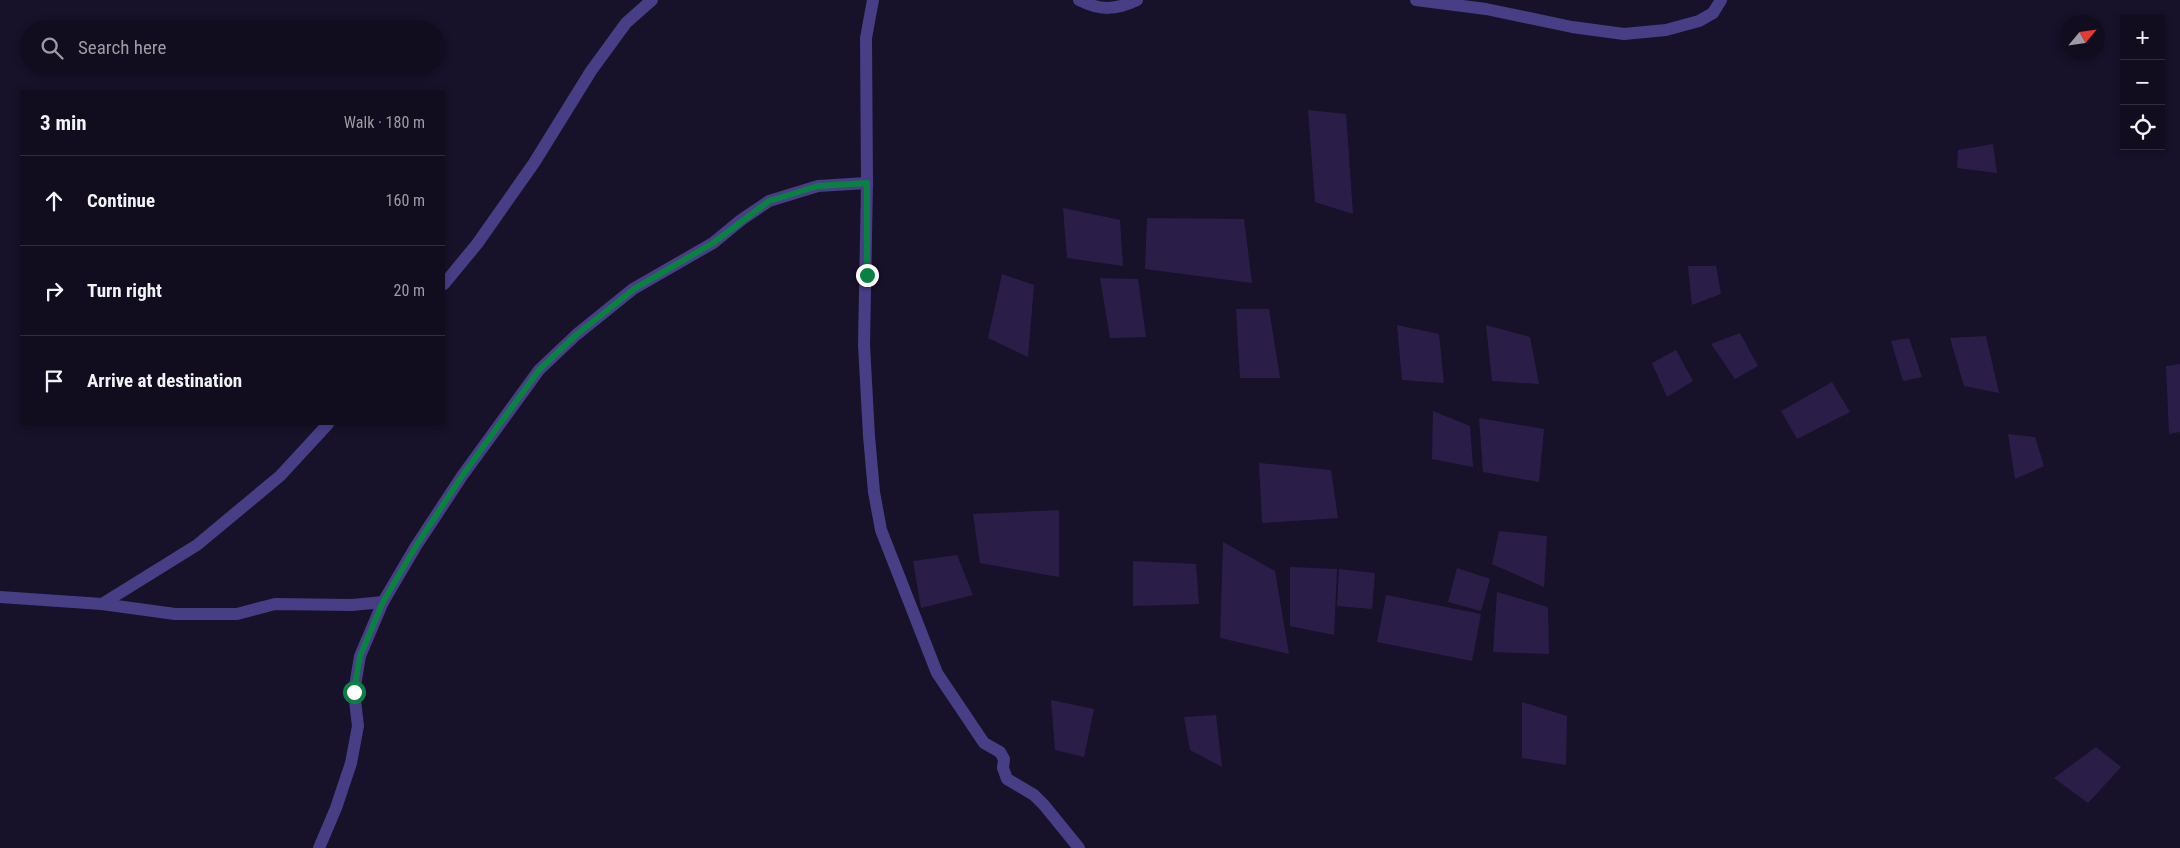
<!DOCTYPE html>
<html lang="en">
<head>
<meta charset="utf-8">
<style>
	body { margin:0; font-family:"Roboto Condensed",sans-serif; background:#1e1b2c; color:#f1f3f6 }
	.controls { position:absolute; right:15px; top:15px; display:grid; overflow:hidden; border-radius:0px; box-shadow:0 2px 8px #0003 }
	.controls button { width:45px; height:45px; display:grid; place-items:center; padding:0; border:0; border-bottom:1px solid #302d3d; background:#110d1f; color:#f1f3f6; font:25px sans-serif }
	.compass { position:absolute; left:2060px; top:15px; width:45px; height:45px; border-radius:50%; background:#110d1f; box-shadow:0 2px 8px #0003; rotate:61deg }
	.stop { position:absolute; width:15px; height:15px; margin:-11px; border:4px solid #0b8043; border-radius:50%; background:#fff }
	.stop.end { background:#0b8043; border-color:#fff; box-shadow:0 1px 5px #0008 }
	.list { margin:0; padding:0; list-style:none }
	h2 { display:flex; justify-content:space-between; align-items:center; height:65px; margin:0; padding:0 20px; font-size:21px }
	h2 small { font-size:16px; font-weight:400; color:#9c9ca4 }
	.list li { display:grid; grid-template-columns:32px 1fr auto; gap:15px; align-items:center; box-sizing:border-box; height:90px; padding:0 20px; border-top:1px solid #302d3d }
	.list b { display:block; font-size:19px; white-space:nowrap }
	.list em { font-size:16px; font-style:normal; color:#9c9ca4 }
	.icon { flex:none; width:28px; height:28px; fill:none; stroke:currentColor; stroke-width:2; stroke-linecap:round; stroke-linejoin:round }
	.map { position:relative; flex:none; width:2180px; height:848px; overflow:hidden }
	.search { position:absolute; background:#110d1f; box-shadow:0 2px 8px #0003; left:20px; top:20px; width:425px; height:55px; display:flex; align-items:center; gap:12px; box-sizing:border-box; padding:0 18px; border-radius:28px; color:#9c9ca4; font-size:19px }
	.panel { position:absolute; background:#110d1f; box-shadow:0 2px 8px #0003; left:20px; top:90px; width:425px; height:335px; border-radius:0px }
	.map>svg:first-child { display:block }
	.building { fill:#2a1e49 }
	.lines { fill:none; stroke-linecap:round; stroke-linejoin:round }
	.minor { stroke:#473e86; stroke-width:12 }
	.route { stroke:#0b8043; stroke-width:6 }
</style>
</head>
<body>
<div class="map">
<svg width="2180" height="848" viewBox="0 0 2180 848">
	<rect width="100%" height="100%" fill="#171129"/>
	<g class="building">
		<polygon points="1308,110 1346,114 1353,214 1315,202"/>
		<polygon points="1993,144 1997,173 1957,168 1958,150"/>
		<polygon points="1063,208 1120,220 1123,266 1067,258"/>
		<polygon points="1147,218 1244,219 1252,283 1145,269"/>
		<polygon points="1688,266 1716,266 1721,294 1692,305"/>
		<polygon points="1002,274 1034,285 1028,357 988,338"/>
		<polygon points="1100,278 1138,279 1146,337 1110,338"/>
		<polygon points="1236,309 1269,309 1280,378 1240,378"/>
		<polygon points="1397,325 1439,334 1444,383 1402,380"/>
		<polygon points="1486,325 1530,337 1539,384 1492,381"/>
		<polygon points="1740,333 1758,366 1735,379 1711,344"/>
		<polygon points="1986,336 1999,393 1964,386 1950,338"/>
		<polygon points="1909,338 1922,377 1903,381 1891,341"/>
		<polygon points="1676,350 1693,381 1667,397 1652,363"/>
		<polygon points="2180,364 2180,432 2169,434 2166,366"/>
		<polygon points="1832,382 1850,412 1797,439 1781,411"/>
		<polygon points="1433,411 1470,426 1473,467 1432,459"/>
		<polygon points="1479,418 1544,429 1539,482 1483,472"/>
		<polygon points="2008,434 2035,437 2044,466 2015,479"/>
		<polygon points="1259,463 1331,470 1338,518 1262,523"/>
		<polygon points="1059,510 1059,577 980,563 973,514"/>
		<polygon points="1499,531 1547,536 1544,587 1492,564"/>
		<polygon points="1223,542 1275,571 1289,654 1220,638"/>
		<polygon points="957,555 973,595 921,608 913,561"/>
		<polygon points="1133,561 1196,564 1199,604 1133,606"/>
		<polygon points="1290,567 1337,569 1334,635 1290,626"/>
		<polygon points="1457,568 1490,579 1481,611 1448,602"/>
		<polygon points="1339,569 1375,573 1372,609 1337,606"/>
		<polygon points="1497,592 1548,607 1549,654 1493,652"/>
		<polygon points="1386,595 1481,614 1472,661 1377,642"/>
		<polygon points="1051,700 1094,709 1084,757 1055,750"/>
		<polygon points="1522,702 1567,716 1566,765 1522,758"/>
		<polygon points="1216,715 1222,767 1190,750 1184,717"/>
		<polygon points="2096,747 2121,767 2088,803 2054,778"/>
	</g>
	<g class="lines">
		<g class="minor">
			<polyline points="873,0 866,38 867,183 864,345 869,436 874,492 881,530 937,673 984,743 1000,752 1004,759 1003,768 1007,779 1034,795 1044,805 1079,848"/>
			<path d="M1079,0C1100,11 1116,10 1137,0"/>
			<polyline points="1416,0 1486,9 1572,27 1624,34 1666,30 1699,21 1713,13 1721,0"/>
			<polyline points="444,284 477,244 534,163 591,71 626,23 652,0"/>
			<polyline points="0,597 102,604 197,545 280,476 328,424"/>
			<polyline points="102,604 175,614 237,614 275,604 352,605 383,602"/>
			<polyline points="319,848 336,808 351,763 358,726 354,692 360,656 383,602 416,546 462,476 539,370 576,335 633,289 713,243 741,220 769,201 818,186 867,183"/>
		</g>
	</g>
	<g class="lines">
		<polyline class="route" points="354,692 360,656 383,602 416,546 462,476 539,370 576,335 634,289 713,243 769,201 818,186 867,183 867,275"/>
	</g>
</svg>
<div class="controls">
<button>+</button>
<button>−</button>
<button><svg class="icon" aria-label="locate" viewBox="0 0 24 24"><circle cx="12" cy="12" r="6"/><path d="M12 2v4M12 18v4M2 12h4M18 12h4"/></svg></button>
</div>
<svg class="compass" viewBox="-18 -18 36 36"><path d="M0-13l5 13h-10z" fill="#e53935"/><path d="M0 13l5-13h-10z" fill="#9c9ca4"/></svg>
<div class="stop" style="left:354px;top:692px"></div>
<div class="stop end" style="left:867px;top:275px"></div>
<div class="search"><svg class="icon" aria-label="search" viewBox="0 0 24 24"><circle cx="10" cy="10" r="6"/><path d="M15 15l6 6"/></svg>Search here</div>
<section class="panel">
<h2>3 min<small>Walk · 180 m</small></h2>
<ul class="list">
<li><svg class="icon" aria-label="ahead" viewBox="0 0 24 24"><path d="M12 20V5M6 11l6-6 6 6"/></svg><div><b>Continue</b></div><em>160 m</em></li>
<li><svg class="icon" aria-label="right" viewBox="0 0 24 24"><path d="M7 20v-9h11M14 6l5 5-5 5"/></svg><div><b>Turn right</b></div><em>20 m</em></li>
<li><svg class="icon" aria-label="arrive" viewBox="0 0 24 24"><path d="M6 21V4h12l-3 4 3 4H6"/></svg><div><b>Arrive at destination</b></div></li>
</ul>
</section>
</div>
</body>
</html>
